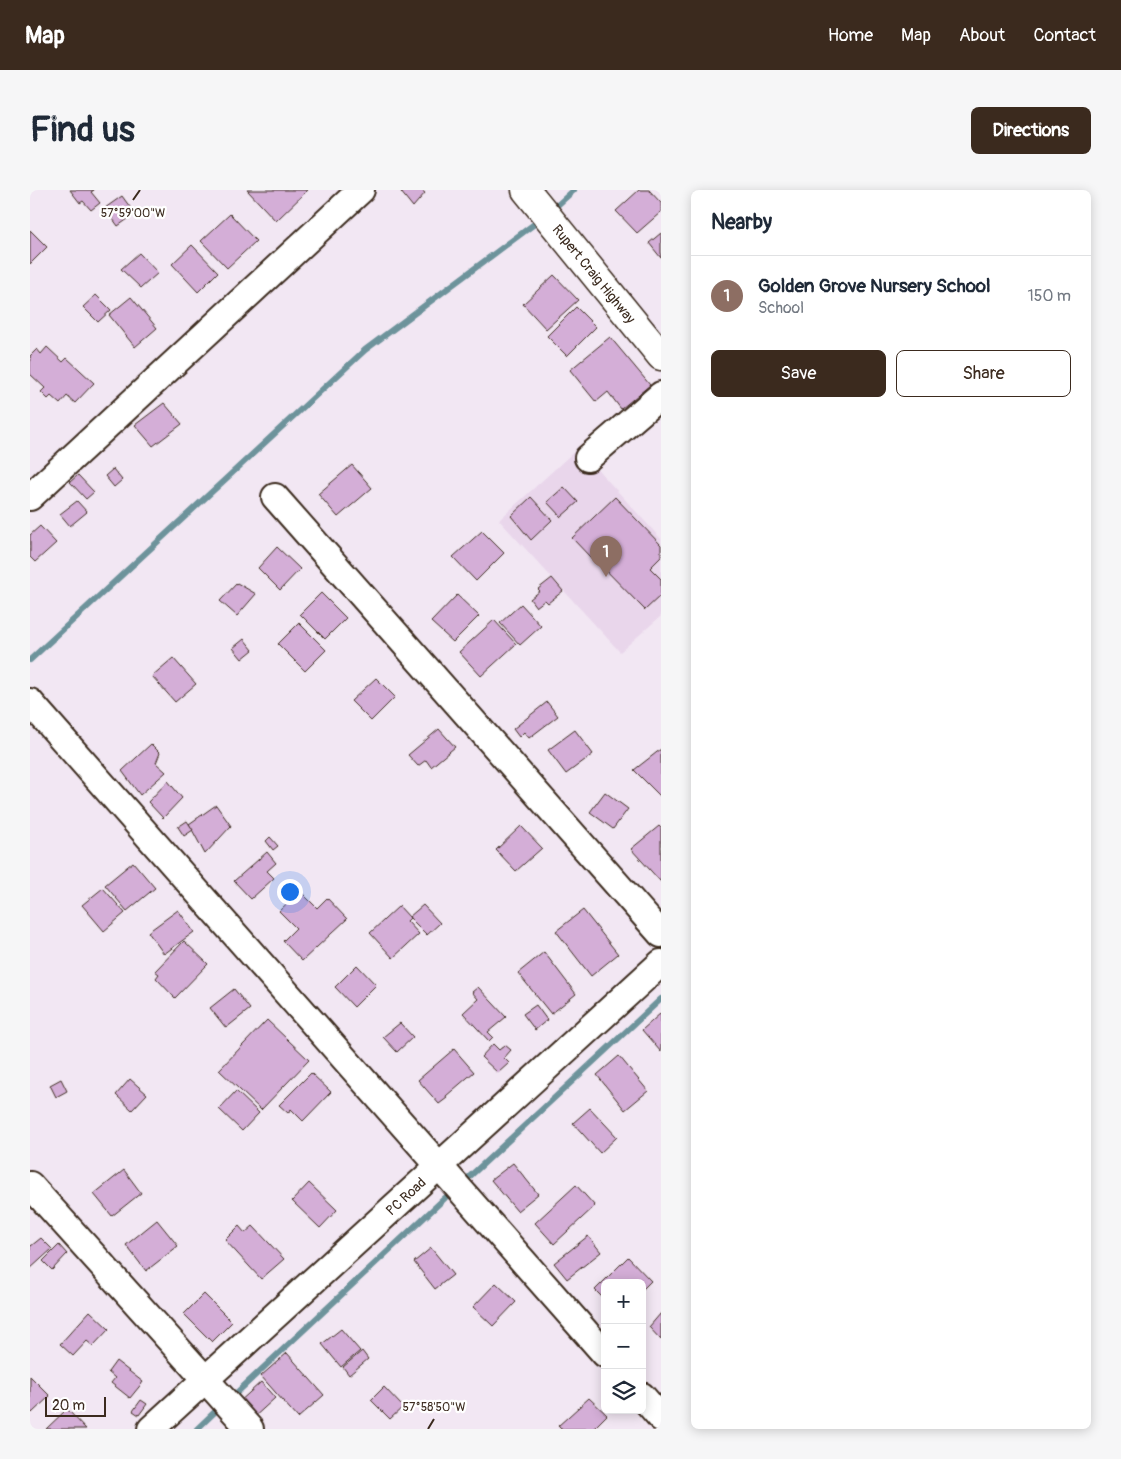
<!DOCTYPE html>
<html lang="en">
<head>
<meta charset="utf-8">
<style>
	body { margin:0; font-family:Pangolin,sans-serif; background:#f6f6f7; color:#1f2937 }
	.controls { position:absolute; right:15px; bottom:15px; display:grid; overflow:hidden; border-radius:8px; box-shadow:0 2px 12px #0003 }
	.controls button { width:45px; height:45px; display:grid; place-items:center; padding:0; border:0; border-bottom:1px solid #e0e1e3; background:#fff; color:#1f2937; font:25px sans-serif }
	.scale { position:absolute; left:15px; bottom:12px; width:61px; box-sizing:border-box; padding-left:5px; border:2px solid #3b2a1e; border-top:0; font-size:14px; line-height:18px; white-space:nowrap; color:#3b2a1e; -webkit-text-stroke:4px #fff; paint-order:stroke }
	.you { position:absolute; left:259px; top:701px; width:18px; height:18px; margin:-12px; border:4px solid #fff; border-radius:50%; background:#1a73e8; box-shadow:0 0 0 8px #1a73e833 }
	.badge { display:grid; place-items:center; width:32px; height:32px; border-radius:50%; background:#3b2a1e; color:#fff; font-size:16px; font-weight:700 }
	.pin { position:absolute; translate:-50% -41px; filter:drop-shadow(0 1px 2px #0008) }
	.pin::after { content:''; position:absolute; top:26px; width:18px; height:15px; background:inherit; clip-path:polygon(0 0,100% 0,50% 100%) }
	.list { margin:0; padding:0; list-style:none }
	h2 { display:flex; justify-content:space-between; align-items:center; height:65px; margin:0; padding:0 20px; font-size:21px }
	h2 small { font-size:16px; font-weight:400; color:#747a83 }
	.list li { display:grid; grid-template-columns:32px 1fr auto; gap:15px; align-items:center; box-sizing:border-box; height:80px; padding:0 20px; border-top:1px solid #e0e1e3 }
	.list b { display:block; font-size:19px; white-space:nowrap }
	.list p { margin:0; font-size:16px; white-space:nowrap; color:#747a83 }
	.list em { font-size:16px; font-style:normal; color:#747a83 }
	.actions { display:flex; gap:10px; padding:15px 20px }
	.actions a { flex:1; padding:11px 0; border:1px solid #3b2a1e; border-radius:8px; text-align:center; font-size:18px; color:#3b2a1e }
	.actions .main { background:#3b2a1e; color:#fff }
	.icon { flex:none; width:28px; height:28px; fill:none; stroke:currentColor; stroke-width:2; stroke-linecap:round; stroke-linejoin:round }
	.map { position:relative; flex:none; width:631px; height:1239px; overflow:hidden; border-radius:8px }
	header { display:flex; align-items:center; gap:30px; box-sizing:border-box; height:70px; padding:0 25px; background:#3b2a1e; color:#fff }
	header strong { font-size:24px }
	nav { display:flex; gap:28px; margin-inline-start:auto; font-size:18px }
	.intro { display:flex; align-items:center; justify-content:space-between; box-sizing:border-box; height:120px; padding:0 30px }
	h1 { margin:0; font-size:35px }
	.button { padding:12px 22px; border-radius:8px; background:#3b2a1e; color:#fff; font-size:18px; font-weight:700 }
	main { display:flex; gap:30px; padding:0 30px }
	aside { flex:1; background:#fff; border-radius:8px; box-shadow:0 2px 12px #0003 }
	.map>svg:first-child { display:block }
	.built { fill:#e9d6eb }
	.lines { fill:none; stroke-linecap:round; stroke-linejoin:round }
	.stream { stroke:#6d939b; stroke-width:6 }
	.building { fill:#d4aed7; stroke:#3b2a1e }
	.minor-casing { stroke:#3b2a1e; stroke-width:30 }
	.major-casing { stroke:#3b2a1e; stroke-width:31 }
	.minor { stroke:#fff; stroke-width:26 }
	.major { stroke:#fff; stroke-width:28 }
	.ticks { fill:none; stroke:#3b2a1e; stroke-width:2 }
	.labels { text-anchor:middle; dominant-baseline:central; stroke-width:4.5; stroke-linejoin:round; paint-order:stroke }
	.street-label { font-size:14px; fill:#3b2a1e; stroke:#fff }
	.ticks-label { font-size:12px; text-anchor:middle; fill:#3b2a1e; stroke:#fff; stroke-width:4.5; stroke-linejoin:round; paint-order:stroke }
</style>
</head>
<body>
<header>
<strong>Map</strong>
<nav><a>Home</a><a>Map</a><a>About</a><a>Contact</a></nav>
</header>
<div class="intro"><h1>Find us</h1><a class="button">Directions</a></div>
<main>
<div class="map">
<svg width="631" height="1239" viewBox="0 0 631 1239">
	<rect width="100%" height="100%" fill="#f2e7f3"/>
	<filter id="ink" filterUnits="userSpaceOnUse"><feTurbulence type="fractalNoise" baseFrequency=".02" numOctaves="2"/><feDisplacementMap in="SourceGraphic" scale="10" xChannelSelector="R" yChannelSelector="G"/><feConvolveMatrix kernelMatrix="1 2 1 2 8 2 1 2 1" color-interpolation-filters="sRGB"/></filter>
	<g filter="url(#ink)">
		<polygon class="built" points="548,258 631,349 631,426 590,462 469,330"/>
		<g class="lines">
			<g class="stream">
				<polyline points="521,21 544,0"/>
				<polyline points="0,470 335,160 511,29"/>
				<polyline points="437,989 631,809"/>
				<polyline points="201,1208 415,1008"/>
				<polyline points="167,1239 191,1216"/>
			</g>
		</g>
		<g class="building">
			<polygon points="40,0 64,0 61,2 70,13 61,20 53,11 50,13"/>
			<polygon points="217,0 278,0 246,31"/>
			<polygon points="374,0 391,0 395,3 383,17 371,2"/>
			<polygon points="609,0 619,0 631,13 631,22 607,43 586,21"/>
			<polygon points="92,6 105,24 88,36 75,18"/>
			<polygon points="200,24 226,51 197,78 171,51"/>
			<polygon points="0,40 17,57 0,74"/>
			<polygon points="631,43 631,68 619,53"/>
			<polygon points="162,55 188,82 168,102 142,74"/>
			<polygon points="109,63 128,83 111,98 91,79"/>
			<polygon points="524,85 548,110 516,139 493,114"/>
			<polygon points="66,105 81,120 68,132 53,117"/>
			<polygon points="101,107 127,138 105,157 79,125"/>
			<polygon points="546,117 566,137 537,166 517,146"/>
			<polygon points="580,147 620,195 591,219 578,202 566,212 540,180"/>
			<polygon points="17,157 33,172 37,168 64,193 45,213 37,206 30,214 21,206 18,209 11,202 15,198 0,184 0,172 1,170 0,166 7,159 11,164"/>
			<polygon points="134,213 152,234 123,256 105,235"/>
			<polygon points="322,275 342,298 308,327 288,304"/>
			<polygon points="83,279 92,290 84,297 75,286"/>
			<polygon points="48,285 64,302 56,309 40,292"/>
			<polygon points="534,297 548,312 531,327 517,312"/>
			<polygon points="501,307 522,330 501,350 481,326"/>
			<polygon points="585,307 631,355 631,367 620,378 631,389 631,405 615,420 563,367 561,368 542,348"/>
			<polygon points="47,311 57,322 40,336 30,324"/>
			<polygon points="10,336 26,353 5,372 0,367 0,345"/>
			<polygon points="452,341 474,363 446,391 423,367"/>
			<polygon points="247,357 270,379 250,400 228,378"/>
			<polygon points="522,388 533,401 518,413 515,410 506,417 500,409 510,401 508,399"/>
			<polygon points="207,393 226,404 207,426 190,411"/>
			<polygon points="291,403 316,428 295,449 270,424"/>
			<polygon points="427,405 449,426 423,452 401,432"/>
			<polygon points="491,414 511,436 490,455 470,433"/>
			<polygon points="464,430 486,454 451,486 429,462"/>
			<polygon points="269,433 296,460 275,481 248,454"/>
			<polygon points="214,449 223,460 212,469 203,458"/>
			<polygon points="143,468 166,494 145,512 122,486"/>
			<polygon points="346,488 365,507 341,531 321,511"/>
			<polygon points="517,512 528,526 499,548 494,542 489,547 483,539"/>
			<polygon points="409,539 425,557 401,577 396,570 388,576 378,565"/>
			<polygon points="545,540 563,564 536,584 518,560"/>
			<polygon points="121,554 130,563 126,573 136,582 110,605 92,581"/>
			<polygon points="631,559 631,607 604,580"/>
			<polygon points="138,591 152,608 133,628 118,612"/>
			<polygon points="575,602 598,619 583,639 560,622"/>
			<polygon points="186,615 201,636 175,664 159,634"/>
			<polygon points="157,631 163,640 154,646 148,637"/>
			<polygon points="491,636 512,658 486,681 466,660"/>
			<polygon points="629,636 631,638 631,692 601,659"/>
			<polygon points="240,647 248,656 243,660 236,651"/>
			<polygon points="237,662 246,673 237,681 244,688 221,709 204,691"/>
			<polygon points="103,672 125,698 97,721 75,695"/>
			<polygon points="73,698 95,723 74,741 52,715"/>
			<polygon points="270,701 287,718 297,708 317,729 272,771 253,751 266,738 249,721"/>
			<polygon points="393,715 410,733 397,745 379,727"/>
			<polygon points="369,716 380,728 377,731 389,744 363,768 340,743"/>
			<polygon points="148,720 164,742 134,764 118,742"/>
			<polygon points="553,720 588,764 561,786 526,741"/>
			<polygon points="154,751 178,774 145,808 126,788 129,784 125,781"/>
			<polygon points="514,762 546,804 521,824 488,783"/>
			<polygon points="327,775 346,795 324,817 305,797"/>
			<polygon points="448,797 476,827 458,842 463,847 459,851 433,823 448,809 442,802"/>
			<polygon points="204,799 220,819 196,838 180,818"/>
			<polygon points="506,815 517,830 505,840 493,824"/>
			<polygon points="631,823 631,862 612,840"/>
			<polygon points="237,830 279,870 231,920 189,880"/>
			<polygon points="370,833 383,847 367,862 353,847"/>
			<polygon points="463,854 469,860 475,855 481,860 474,868 479,873 468,883 451,867"/>
			<polygon points="424,859 444,882 416,906 417,908 409,914 388,890"/>
			<polygon points="589,866 618,901 595,920 567,885"/>
			<polygon points="281,883 301,902 273,931 261,919 258,923 249,915"/>
			<polygon points="31,889 37,901 26,907 20,895"/>
			<polygon points="100,889 117,904 102,920 86,905"/>
			<polygon points="206,901 229,923 212,941 189,919"/>
			<polygon points="560,918 587,947 570,963 543,933"/>
			<polygon points="483,973 508,1004 487,1021 461,990"/>
			<polygon points="94,980 111,1003 82,1026 64,1004"/>
			<polygon points="279,993 307,1020 290,1038 262,1011"/>
			<polygon points="546,995 565,1016 524,1054 505,1033"/>
			<polygon points="127,1030 148,1056 116,1081 96,1055"/>
			<polygon points="209,1036 215,1043 223,1036 254,1069 231,1089 195,1050"/>
			<polygon points="558,1046 571,1062 537,1089 524,1073"/>
			<polygon points="11,1048 22,1059 0,1079 0,1055 1,1056"/>
			<polygon points="29,1055 37,1064 22,1080 13,1071"/>
			<polygon points="401,1058 423,1085 405,1099 384,1072"/>
			<polygon points="598,1067 621,1091 612,1100 612,1093 575,1093 575,1110 565,1100"/>
			<polygon points="466,1093 486,1112 463,1136 443,1117"/>
			<polygon points="174,1104 202,1132 182,1152 154,1124"/>
			<polygon points="60,1121 79,1139 63,1156 57,1151 43,1166 30,1154"/>
			<polygon points="631,1123 631,1150 619,1137"/>
			<polygon points="311,1139 330,1161 311,1177 292,1154"/>
			<polygon points="332,1161 338,1169 319,1185 313,1177"/>
			<polygon points="257,1163 294,1205 268,1228 231,1186"/>
			<polygon points="86,1171 113,1192 100,1208 81,1193 85,1188 78,1182"/>
			<polygon points="0,1186 20,1206 2,1223 0,1220"/>
			<polygon points="231,1192 245,1208 222,1229 208,1213"/>
			<polygon points="354,1197 373,1217 360,1229 341,1210"/>
			<polygon points="559,1208 577,1225 563,1239 531,1239 528,1236"/>
			<polygon points="111,1210 117,1214 109,1225 103,1221"/>
			<polygon points="37,1219 56,1239 16,1239"/>
		</g>
		<g class="lines">
			<defs>
				<g id="minor">
					<polyline points="558,268 631,205"/>
					<polyline points="0,307 331,0"/>
					<polyline points="245,307 631,744"/>
					<polyline points="0,512 575,1164"/>
					<polyline points="0,995 220,1239"/>
					<polyline points="612,1206 631,1228"/>
					<path id="s1" d="M121,1239L631,773"/>
				</g>
				<g id="major">
					<path id="s2" d="M496,0L631,166"/>
				</g>
			</defs>
			<use href="#minor" class="minor-casing"/>
			<use href="#major" class="major-casing"/>
			<use href="#minor" class="minor"/>
			<use href="#major" class="major"/>
		</g>
	</g>
	<path class="ticks" d="M103,10L110,0M398,1239L404,1229"/>
	<g class="labels">
		<g class="street-label">
			<text stroke="none"><textPath href="#s2" startOffset="108">Rupert Craig Highway</textPath></text>
			<text stroke="none"><textPath href="#s1" startOffset="345">PC Road</textPath></text>
		</g>
	</g>
	<g class="ticks-label">
		<text x="103" y="27">57°59'00"W</text>
		<text x="404" y="1221">57°58'50"W</text>
	</g>
</svg>
<div class="controls">
<button>+</button>
<button>−</button>
<button><svg class="icon" aria-label="layers" viewBox="0 0 24 24"><path d="M12 4l9 5-9 5-9-5zM3 14l9 5 9-5"/></svg></button>
</div>
<div class="scale">20 m</div>
<div class="you"></div>
<div class="pin badge" style="left:576px;top:387px;background:#8d6e63">1</div>
</div>
<aside>
<h2>Nearby<small></small></h2>
<ul class="list">
<li><span class="badge" style="background:#8d6e63">1</span><div><b>Golden Grove Nursery School</b><p>School</p></div><em>150 m</em></li>
</ul>
<div class="actions"><a class="main">Save</a><a>Share</a></div>
</aside>
</main>
</body>
</html>
